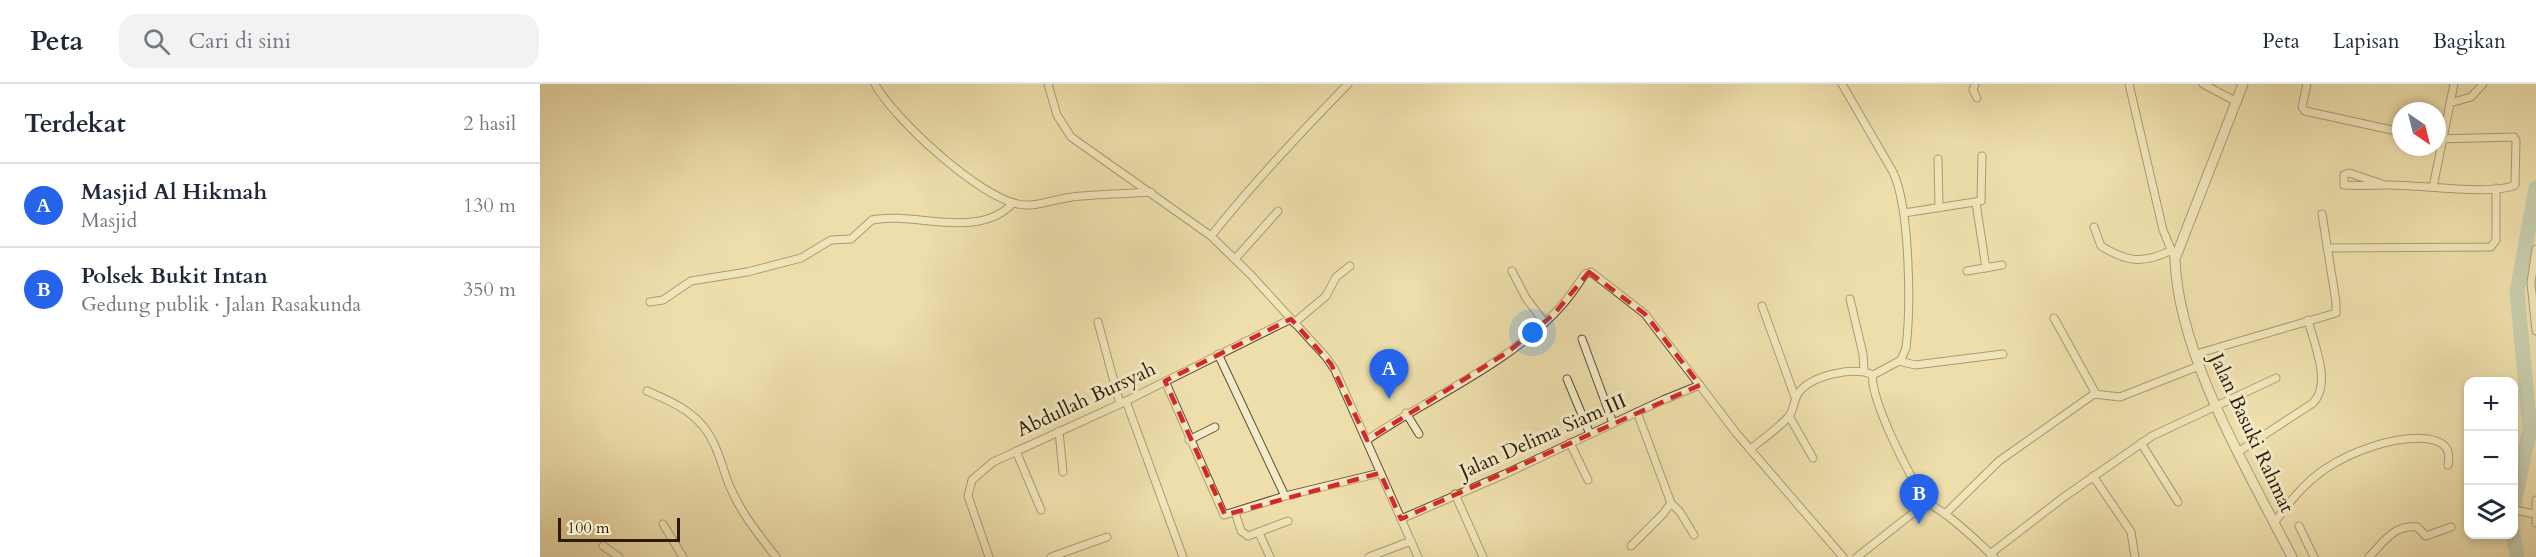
<!DOCTYPE html>
<html lang="id">
<head>
<meta charset="utf-8">
<style>
	body { margin:0; font-family:Cardo,serif; background:#f2f2f3; color:#1f2937 }
	.controls { position:absolute; right:18px; bottom:18px; display:grid; overflow:hidden; border-radius:12px; box-shadow:0 3px 9px #0003 }
	.controls button { width:54px; height:54px; display:grid; place-items:center; padding:0; border:0; border-bottom:2px solid #e0e1e3; background:#fff; color:#1f2937; font:30px sans-serif }
	.compass { position:absolute; left:1852px; top:18px; width:54px; height:54px; border-radius:50%; background:#fff; box-shadow:0 3px 9px #0003; rotate:145deg }
	.scale { position:absolute; left:18px; bottom:15px; width:122px; box-sizing:border-box; padding-left:6px; border:3px solid #2c1b04; border-top:0; font-size:16px; line-height:21px; white-space:nowrap; color:#2c1b04; -webkit-text-stroke:4px #f3eac9; paint-order:stroke }
	.you { position:absolute; left:993px; top:249px; width:21px; height:21px; margin:-15px; border:4px solid #fff; border-radius:50%; background:#1a73e8; box-shadow:0 0 0 9px #1a73e833 }
	.badge { display:grid; place-items:center; width:39px; height:39px; border-radius:50%; background:#2563eb; color:#fff; font-size:20px; font-weight:700 }
	.pin { position:absolute; translate:-50% -50px; filter:drop-shadow(0 2px 3px #0008) }
	.pin::after { content:''; position:absolute; top:32px; width:21px; height:18px; background:inherit; clip-path:polygon(0 0,100% 0,50% 100%) }
	.list { margin:0; padding:0; list-style:none }
	h2 { display:flex; justify-content:space-between; align-items:center; height:78px; margin:0; padding:0 24px; font-size:26px }
	h2 small { font-size:20px; font-weight:400; color:#747a83 }
	.list li { display:grid; grid-template-columns:39px 1fr auto; gap:18px; align-items:center; box-sizing:border-box; height:84px; padding:0 24px; border-top:2px solid #e0e1e3 }
	.list b { display:block; font-size:22px; white-space:nowrap }
	.list p { margin:0; font-size:20px; white-space:nowrap; color:#747a83 }
	.list em { font-size:20px; font-style:normal; color:#747a83 }
	.icon { flex:none; width:33px; height:33px; fill:none; stroke:currentColor; stroke-width:2; stroke-linecap:round; stroke-linejoin:round }
	.map { position:relative; flex:none; width:1996px; height:473px; overflow:hidden }
	header { display:flex; align-items:center; gap:36px; box-sizing:border-box; height:84px; padding:0 30px; background:#fff; border-bottom:2px solid #e0e1e3 }
	header strong { font-size:28px }
	nav { display:flex; gap:33px; margin-inline-start:auto; font-size:21px }
	.search { width:420px; height:54px; background:#f2f2f3; display:flex; align-items:center; gap:15px; box-sizing:border-box; padding:0 21px; border-radius:18px; color:#747a83; font-size:22px }
	main { display:flex }
	aside { flex:1; background:#fff }
	.map>svg:first-child { display:block }
	.lines { fill:none; stroke-linecap:round; stroke-linejoin:round }
	.river { stroke:#9bbbb2; stroke-width:15 }
	.minor-casing { stroke:#5c4c2e; stroke-width:9 }
	.tertiary-casing { stroke:#5c4c2e; stroke-width:11 }
	.minor { stroke:#f3eac9; stroke-width:7 }
	.tertiary { stroke:#f3eac9; stroke-width:9 }
	.marked { fill:none; stroke:#d62828; stroke-width:4.5; stroke-dasharray:12 8; stroke-linejoin:round }
	.labels { text-anchor:middle; dominant-baseline:central; stroke-width:6; stroke-linejoin:round; paint-order:stroke }
	.street-label { font-size:20px; fill:#2c1b04; stroke:#f3eac9 }
</style>
</head>
<body>
<header>
<strong>Peta</strong>
<div class="search"><svg class="icon" aria-label="search" viewBox="0 0 24 24"><circle cx="10" cy="10" r="6"/><path d="M15 15l6 6"/></svg>Cari di sini</div>
<nav><a>Peta</a><a>Lapisan</a><a>Bagikan</a></nav>
</header>
<main>
<aside>
<h2>Terdekat<small>2 hasil</small></h2>
<ul class="list">
<li><span class="badge">A</span><div><b>Masjid Al Hikmah</b><p>Masjid</p></div><em>130 m</em></li>
<li><span class="badge">B</span><div><b>Polsek Bukit Intan</b><p>Gedung publik · Jalan Rasakunda</p></div><em>350 m</em></li>
</ul>
</aside>
<div class="map">
<svg width="1996" height="473" viewBox="0 0 1996 473">
	<rect width="100%" height="100%" fill="#eddeac"/>
	<filter id="stains"><feTurbulence type="fractalNoise" baseFrequency=".00333" numOctaves="4"/><feColorMatrix values="0 0 0 0 .2 0 0 0 0 .09 0 0 0 0 .02 0 0 0 .5 -.17"/></filter>
	<radialGradient id="worn" r=".72"><stop offset=".6" stop-color="#630" stop-opacity="0"/><stop offset="1" stop-color="#630" stop-opacity=".3"/></radialGradient>
	<g class="lines">
		<g class="river">
			<polyline points="1974,420 1990,345 1977,208 1996,104"/>
			<polyline points="1973,450 1977,473"/>
		</g>
		<defs>
			<g id="minor">
				<path d="M335,0C353,34 439,113 478,120C494,124 515,115 532,113C558,110 585,110 611,108"/>
				<polyline points="508,0 517,31 531,53 671,152 710,190 786,273 795,286 878,473"/>
				<path d="M1302,0L1353,88C1370,124 1371,223 1366,264L1361,276L1333,291C1328,310 1372,400 1387,417C1392,422 1400,426 1405,430C1423,443 1438,458 1454,473"/>
				<polyline points="1435,0 1433,6 1437,14"/>
				<polyline points="1589,0 1623,146 1635,175"/>
				<polyline points="1663,0 1697,18"/>
				<polyline points="1767,0 1762,23 1765,27 1861,48"/>
				<polyline points="1910,19 1931,13 1943,0"/>
				<polyline points="1398,75 1399,124"/>
				<path d="M1845,101L1809,89L1804,91V101C1818,102 1832,101 1846,101C1875,100 1952,112 1975,101L1976,57L1974,53L1897,55"/>
				<polyline points="1893,103 1914,0"/>
				<polyline points="1436,119 1446,184"/>
				<polyline points="1364,129 1441,117 1442,72"/>
				<path d="M1554,143L1561,162C1587,178 1602,180 1630,167"/>
				<path d="M671,152C714,98 760,49 808,0"/>
				<polyline points="1787,164 1951,163 1956,156 1956,104"/>
				<polyline points="1996,165 1991,199 1996,247"/>
				<polyline points="695,175 738,127"/>
				<polyline points="972,187 986,214 1004,238"/>
				<polyline points="1427,187 1462,181"/>
				<polyline points="1310,215 1323,270 1324,287"/>
				<path d="M110,218L123,216L151,197L207,188L261,174L291,156L311,155L332,136C375,127 438,157 473,119"/>
				<polyline points="1222,222 1255,313"/>
				<polyline points="1514,234 1556,310"/>
				<polyline points="558,238 580,320"/>
				<polyline points="754,239 786,212 796,193 810,182"/>
				<polyline points="1042,255 1073,339"/>
				<polyline points="678,270 745,412"/>
				<polyline points="1656,270 1796,229 1796,218 1782,130"/>
				<polyline points="1359,277 1375,281 1463,270"/>
				<polyline points="1027,295 1050,350"/>
				<polyline points="625,297 684,431 745,412 840,389"/>
				<path d="M107,307C135,319 161,330 174,360C181,374 184,389 190,403C201,429 219,451 236,473"/>
				<polyline points="586,317 643,473"/>
				<polyline points="866,329 879,350"/>
				<polyline points="1249,332 1273,374"/>
				<polyline points="519,347 523,388"/>
				<polyline points="649,356 675,343"/>
				<path d="M827,356C891,312 971,280 1023,220C1031,211 1038,200 1045,190L1051,188L1105,230L1197,350L1303,473"/>
				<polyline points="1030,359 1048,396"/>
				<polyline points="1601,359 1638,418"/>
				<path d="M1210,365C1223,355 1238,345 1249,332C1255,325 1253,314 1260,307C1274,291 1314,282 1333,291"/>
				<polyline points="476,367 501,426"/>
				<path d="M1698,368L1773,319C1792,300 1774,260 1768,236"/>
				<polyline points="1553,392 1591,448 1595,473"/>
				<polyline points="915,410 943,473"/>
				<polyline points="1996,416 1996,439"/>
				<polyline points="1131,419 1140,428 1154,451"/>
				<polyline points="1974,426 1995,430"/>
				<polyline points="695,428 701,447 708,452 748,437"/>
				<polyline points="1405,430 1459,377 1554,310 1580,313 1659,282"/>
				<polyline points="861,435 965,390 1123,316 1160,301"/>
				<path d="M1734,439C1749,419 1763,400 1785,385C1799,376 1815,368 1831,363C1852,356 1917,341 1908,381"/>
				<polyline points="123,440 143,473"/>
				<polyline points="1759,442 1774,473"/>
				<polyline points="719,449 730,473"/>
				<polyline points="63,462 79,473"/>
				<polyline points="1091,462 1123,430 1131,419 1097,328"/>
				<polyline points="1450,470 1524,413 1612,352 1736,294"/>
				<polyline points="449,473 428,412 432,396 453,378 580,320 751,235"/>
				<polyline points="511,473 567,453"/>
				<polyline points="829,473 871,457"/>
				<polyline points="1317,473 1387,418"/>
				<path d="M1829,473C1843,459 1854,440 1877,443L1886,452L1911,443"/>
			</g>
			<path id="tertiary" d="M1703,0L1635,175C1638,271 1708,387 1752,473"/>
		</defs>
		<use href="#minor" class="minor-casing"/>
		<use href="#tertiary" class="tertiary-casing"/>
		<use href="#minor" class="minor"/>
		<use href="#tertiary" class="tertiary"/>
	</g>
	<path d="M0 0H1996V473H0ZM1049,188L1105,230L1160,301L861,435L840,389L685,431L625,297L751,235L791,280L827,356L968,268L1014,230Z" fill="#eddeac" fill-opacity=".55" fill-rule="evenodd"/>
	<path class="marked" d="M1049,188L1105,230L1160,301L861,435L840,389L685,431L625,297L751,235L791,280L827,356L968,268L1014,230Z"/>
	<g class="labels">
		<g class="street-label">
			<text transform="translate(546 315) rotate(-25)">Abdullah Bursyah</text>
			<text transform="translate(1712 349) rotate(65)">Jalan Basuki Rahmat</text>
			<text transform="translate(1003 352) rotate(-24)">Jalan Delima Siam III</text>
		</g>
	</g>
	<rect width="100%" height="100%" filter="url(#stains)"/>
	<rect width="100%" height="100%" fill="url(#worn)"/>
</svg>
<div class="controls">
<button>+</button>
<button>−</button>
<button><svg class="icon" aria-label="layers" viewBox="0 0 24 24"><path d="M12 4l9 5-9 5-9-5zM3 14l9 5 9-5"/></svg></button>
</div>
<svg class="compass" viewBox="-18 -18 36 36"><path d="M0-13l5 13h-10z" fill="#e53935"/><path d="M0 13l5-13h-10z" fill="#747a83"/></svg>
<div class="scale">100 m</div>
<div class="you"></div>
<div class="pin badge" style="left:849px;top:315px">A</div>
<div class="pin badge" style="left:1379px;top:440px">B</div>
</div>
</main>
</body>
</html>
